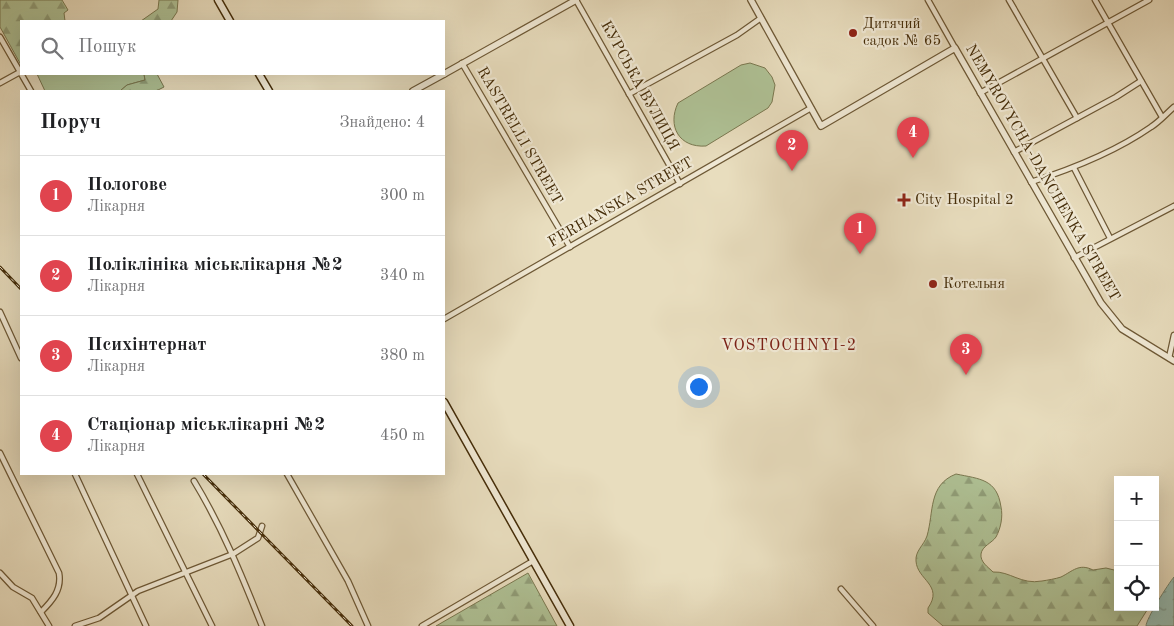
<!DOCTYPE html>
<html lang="uk">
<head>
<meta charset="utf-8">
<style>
	body { margin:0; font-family:"Old Standard TT",serif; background:#f6f6f6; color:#202124 }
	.controls { position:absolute; right:15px; bottom:15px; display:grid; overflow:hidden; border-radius:0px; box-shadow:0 5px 20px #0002 }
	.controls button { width:45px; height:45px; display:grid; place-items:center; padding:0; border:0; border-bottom:1px solid #e0e0e0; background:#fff; color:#202124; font:25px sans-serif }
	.you { position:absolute; left:698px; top:386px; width:18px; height:18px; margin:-12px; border:4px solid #fff; border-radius:50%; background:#1a73e8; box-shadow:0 0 0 8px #1a73e833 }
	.badge { display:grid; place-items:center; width:32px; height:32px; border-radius:50%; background:#d93025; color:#fff; font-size:16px; font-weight:700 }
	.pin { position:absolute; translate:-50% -41px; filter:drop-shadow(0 1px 2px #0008) }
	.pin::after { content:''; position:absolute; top:26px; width:18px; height:15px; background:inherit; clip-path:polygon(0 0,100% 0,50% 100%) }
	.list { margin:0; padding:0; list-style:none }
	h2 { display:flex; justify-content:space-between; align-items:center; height:65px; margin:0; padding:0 20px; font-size:21px }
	h2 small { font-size:16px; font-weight:400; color:#757577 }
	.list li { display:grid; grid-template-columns:32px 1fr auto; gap:15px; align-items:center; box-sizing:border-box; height:80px; padding:0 20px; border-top:1px solid #e0e0e0 }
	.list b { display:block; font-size:19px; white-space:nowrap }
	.list p { margin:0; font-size:16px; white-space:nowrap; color:#757577 }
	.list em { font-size:16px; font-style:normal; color:#757577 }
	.icon { flex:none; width:28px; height:28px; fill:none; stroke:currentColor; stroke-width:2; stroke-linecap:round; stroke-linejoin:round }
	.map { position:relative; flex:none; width:1174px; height:626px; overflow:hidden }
	.search { position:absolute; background:#fff; box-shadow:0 5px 20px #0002; left:20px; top:20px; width:425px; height:55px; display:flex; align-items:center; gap:12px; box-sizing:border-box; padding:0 18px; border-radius:0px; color:#757577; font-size:19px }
	.panel { position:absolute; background:#fff; box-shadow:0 5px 20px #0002; left:20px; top:90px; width:425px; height:385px; border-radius:0px }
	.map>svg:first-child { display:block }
	.green { fill:#afc296; stroke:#7a7850 }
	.forest { fill:url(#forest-firs); stroke:#7a7850 }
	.water { fill:url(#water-ripples); stroke:#76836e }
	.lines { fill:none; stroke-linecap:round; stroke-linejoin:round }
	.minor-casing { stroke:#6e5936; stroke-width:7 }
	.tertiary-casing { stroke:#6e5936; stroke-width:8 }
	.secondary-casing { stroke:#452d09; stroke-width:9 }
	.minor { stroke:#f0e9d5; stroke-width:4.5 }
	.tertiary { stroke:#f0e9d5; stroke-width:5.5 }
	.secondary { stroke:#f0e9d5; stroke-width:6 }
	.rail-casing { stroke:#452d09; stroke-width:3 }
	.rail { stroke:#f0e9d5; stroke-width:1; stroke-dasharray:4; stroke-linecap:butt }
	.poi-dot { fill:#8f2418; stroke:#f0e9d5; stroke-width:2 }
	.labels { text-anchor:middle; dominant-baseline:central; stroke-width:4.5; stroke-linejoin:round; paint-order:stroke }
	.poi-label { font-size:15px; fill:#452d09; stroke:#f0e9d5; text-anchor:start }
	.street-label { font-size:15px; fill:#452d09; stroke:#f0e9d5 }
	.neighbourhood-label { font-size:16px; letter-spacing:1px; fill:#7a1f14; stroke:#f0e9d5 }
</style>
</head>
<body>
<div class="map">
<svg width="1174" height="626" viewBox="0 0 1174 626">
	<defs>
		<pattern id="forest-firs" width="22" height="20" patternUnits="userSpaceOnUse" patternTransform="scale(1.25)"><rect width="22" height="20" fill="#afc296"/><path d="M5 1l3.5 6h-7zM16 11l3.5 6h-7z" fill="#909e79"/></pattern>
		<pattern id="water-ripples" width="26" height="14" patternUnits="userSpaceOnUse" patternTransform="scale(1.25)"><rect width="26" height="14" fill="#97bcb1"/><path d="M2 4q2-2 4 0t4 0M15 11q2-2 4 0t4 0" fill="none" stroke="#7d998e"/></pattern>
	</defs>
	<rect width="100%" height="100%" fill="#e8ddbe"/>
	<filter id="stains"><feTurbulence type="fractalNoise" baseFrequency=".004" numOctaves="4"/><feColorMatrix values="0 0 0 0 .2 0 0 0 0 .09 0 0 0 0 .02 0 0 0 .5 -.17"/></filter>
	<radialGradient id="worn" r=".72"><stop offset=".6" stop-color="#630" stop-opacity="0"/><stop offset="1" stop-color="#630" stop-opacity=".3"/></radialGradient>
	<g class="green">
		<path d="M750,63L765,68L772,77L775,85L772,102L768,108L706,146C679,148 667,126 678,103L741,65Z"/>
		<polygon points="37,74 144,74 145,80 127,85 120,91 45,91"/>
	</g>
	<g class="forest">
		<polygon points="0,0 62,0 68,10 64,13 65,21 21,21 21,65 0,27"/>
		<polygon points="159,0 178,0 177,12 171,21 141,21 158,9"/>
		<polygon points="144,74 157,74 164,87 156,91 120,91 127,85 145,80"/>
		<path d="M956,474C980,479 997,479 1001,507C1003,516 1001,528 996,537C992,543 982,546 981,554C980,562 988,567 993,572C1010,571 1021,585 1042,581C1048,580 1055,579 1061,577C1073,571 1079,563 1093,570L1106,568L1118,571V607H1149L1137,626H943L928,613V608C944,585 917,580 916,561C915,551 924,545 927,536C934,512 928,485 956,474Z"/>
		<polygon points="528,573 557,626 436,626"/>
	</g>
	<path class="water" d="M1174,577V626H1146C1146,619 1168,584 1174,577Z"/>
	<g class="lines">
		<defs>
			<g id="minor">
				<polyline points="576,0 680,184"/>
				<polyline points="928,0 955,48"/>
				<polyline points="1009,0 1077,118"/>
				<polyline points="1095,0 1162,117"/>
				<polyline points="0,37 31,91"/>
				<polyline points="462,63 570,247"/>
				<polyline points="0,83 20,72"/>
				<polyline points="980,93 1149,0"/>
				<polyline points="629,94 737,35 761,18"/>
				<polyline points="1014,152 1116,97 1141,81"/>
				<polyline points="1074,168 1110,238"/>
				<path d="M1031,182C1072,169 1115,152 1151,127C1159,122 1166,114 1174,107"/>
				<polyline points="1074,258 1174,206"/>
				<polyline points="0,312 21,358"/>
				<polyline points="444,319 811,108"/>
				<polyline points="1169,358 1174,335"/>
				<path d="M0,453L59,573C62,590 52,601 41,612"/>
				<polyline points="75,474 146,626"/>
				<polyline points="137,474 212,626"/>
				<polyline points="287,474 348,581 368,626"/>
				<path d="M194,481C222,527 242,576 262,626"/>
				<polyline points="0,573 13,587 32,598 49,626"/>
				<polyline points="841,589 873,626"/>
				<polyline points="75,626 99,618 138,591 233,554 258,538 262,526"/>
				<polyline points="422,626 533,561"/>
			</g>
			<g id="tertiary">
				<polyline points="751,0 821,126 955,48 1101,303 1122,329 1174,361"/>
				<polyline points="444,74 576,0"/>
				<polyline points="413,91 444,74"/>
			</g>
			<g id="secondary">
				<polyline points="218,0 230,21"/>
				<polyline points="259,74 269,91"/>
				<polyline points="444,402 570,626"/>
			</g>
		</defs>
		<use href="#minor" class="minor-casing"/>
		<use href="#tertiary" class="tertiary-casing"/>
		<use href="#secondary" class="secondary-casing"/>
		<use href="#minor" class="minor"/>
		<use href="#tertiary" class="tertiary"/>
		<use href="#secondary" class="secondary"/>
		<defs>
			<g id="rail">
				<polyline points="0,267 21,289"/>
				<polyline points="203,474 352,626"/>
			</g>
		</defs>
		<use href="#rail" class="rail-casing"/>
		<use href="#rail" class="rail"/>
	</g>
	<g class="poi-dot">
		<circle cx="853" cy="33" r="5"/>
		<path d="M901.5 192.5h5v5h5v5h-5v5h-5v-5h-5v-5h5z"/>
		<circle cx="933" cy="284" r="5"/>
	</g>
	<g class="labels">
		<g class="poi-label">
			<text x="863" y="24">Дитячий<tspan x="863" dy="17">садок № 65</tspan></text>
			<text x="915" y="200">City Hospital 2</text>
			<text x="943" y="284">Котельня</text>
		</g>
		<g class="street-label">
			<text transform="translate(639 86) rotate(61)">КУРСЬКА ВУЛИЦЯ</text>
			<text transform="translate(519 136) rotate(60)">RASTRELLI STREET</text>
			<text transform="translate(1042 173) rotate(60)">NEMYROVYCHA-DANCHENKA STREET</text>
			<text transform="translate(621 203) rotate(-30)">FERHANSKA STREET</text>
		</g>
		<g class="neighbourhood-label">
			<text x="789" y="346">VOSTOCHNYI-2</text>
		</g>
	</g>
	<rect width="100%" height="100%" filter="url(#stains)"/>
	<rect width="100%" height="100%" fill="url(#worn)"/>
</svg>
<div class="controls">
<button>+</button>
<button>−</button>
<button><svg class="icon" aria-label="locate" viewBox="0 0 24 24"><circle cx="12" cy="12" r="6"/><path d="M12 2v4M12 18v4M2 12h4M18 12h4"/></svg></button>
</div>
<div class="you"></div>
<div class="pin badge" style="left:860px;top:254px;background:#e0444e">1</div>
<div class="pin badge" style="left:792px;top:171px;background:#e0444e">2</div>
<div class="pin badge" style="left:966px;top:375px;background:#e0444e">3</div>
<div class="pin badge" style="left:913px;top:158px;background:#e0444e">4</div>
<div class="search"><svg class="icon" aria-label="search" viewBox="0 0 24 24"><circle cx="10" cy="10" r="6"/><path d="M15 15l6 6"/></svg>Пошук</div>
<section class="panel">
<h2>Поруч<small>Знайдено: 4</small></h2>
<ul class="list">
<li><span class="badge" style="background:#e0444e">1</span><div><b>Пологове</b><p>Лікарня</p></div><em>300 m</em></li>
<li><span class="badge" style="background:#e0444e">2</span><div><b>Поліклініка міськлікарня №2</b><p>Лікарня</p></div><em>340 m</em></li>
<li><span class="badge" style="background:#e0444e">3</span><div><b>Психінтернат</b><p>Лікарня</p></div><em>380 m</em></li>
<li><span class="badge" style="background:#e0444e">4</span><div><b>Стаціонар міськлікарні №2</b><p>Лікарня</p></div><em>450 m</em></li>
</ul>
</section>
</div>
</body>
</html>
